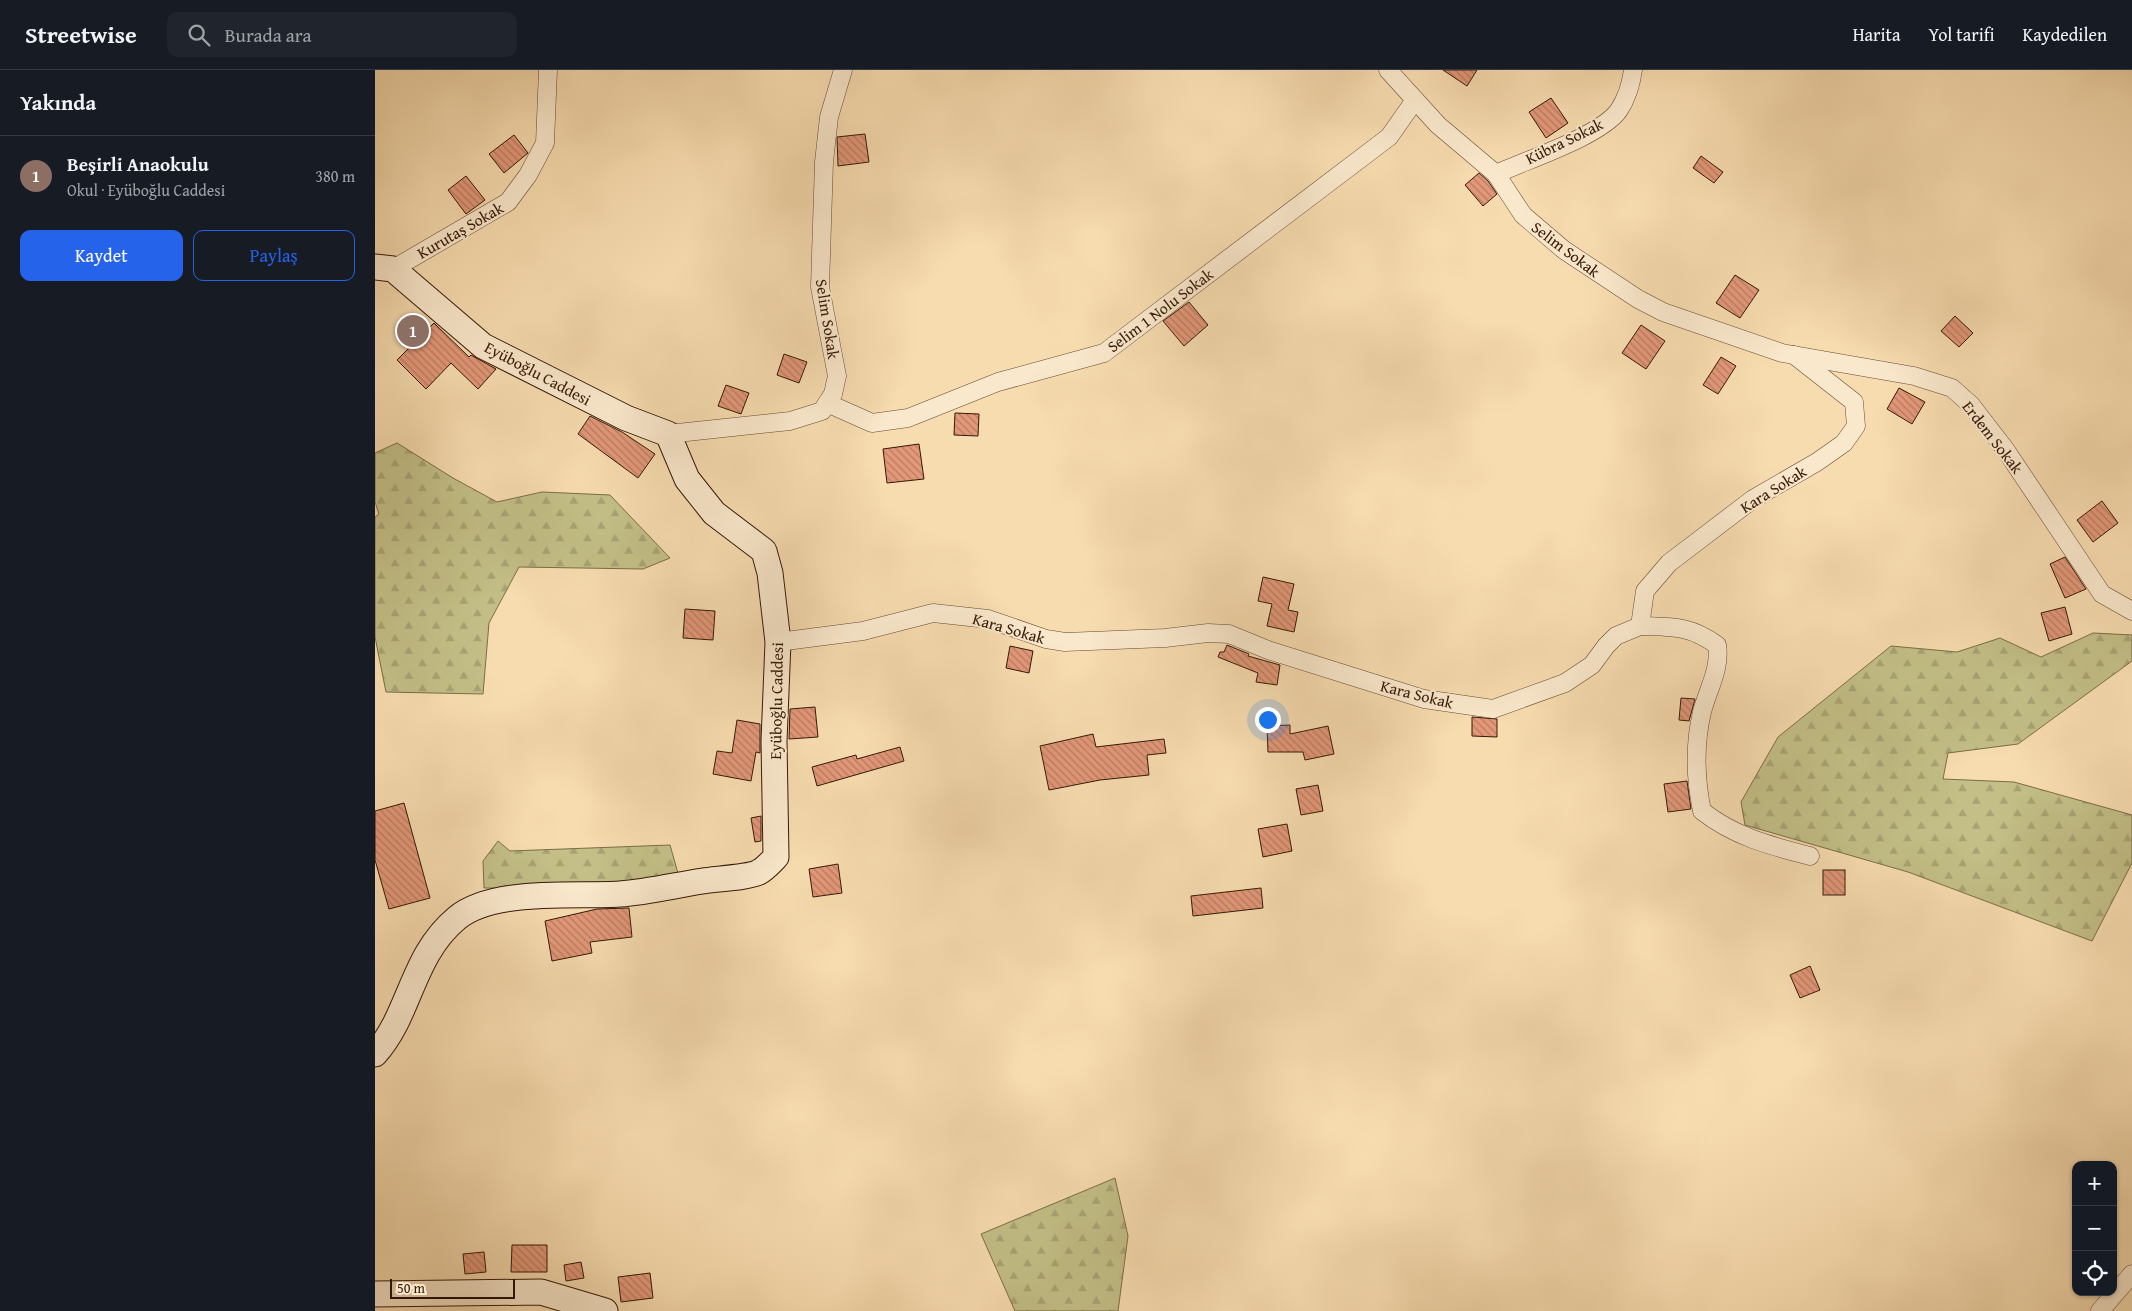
<!DOCTYPE html>
<html lang="tr">
<head>
<meta charset="utf-8">
<style>
	body { margin:0; font-family:"Gentium Book Plus",serif; background:#20242c; color:#f1f3f6 }
	.controls { position:absolute; right:15px; bottom:15px; display:grid; overflow:hidden; border-radius:10px; box-shadow:0 1px 4px #0004 }
	.controls button { width:45px; height:45px; display:grid; place-items:center; padding:0; border:0; border-bottom:1px solid #363941; background:#171b24; color:#f1f3f6; font:25px sans-serif }
	.scale { position:absolute; left:15px; bottom:12px; width:125px; box-sizing:border-box; padding-left:5px; border:2px solid #341807; border-top:0; font-size:14px; line-height:18px; white-space:nowrap; color:#341807; -webkit-text-stroke:4px #fae8cc; paint-order:stroke }
	.you { position:absolute; left:892px; top:649px; width:18px; height:18px; margin:-12px; border:4px solid #fff; border-radius:50%; background:#1a73e8; box-shadow:0 0 0 8px #1a73e833 }
	.badge { display:grid; place-items:center; width:32px; height:32px; border-radius:50%; background:#2563eb; color:#fff; font-size:16px; font-weight:700 }
	.pin { position:absolute; translate:-50% -50%; border:2px solid #fff; box-shadow:0 1px 5px #0006 }
	.list { margin:0; padding:0; list-style:none }
	h2 { display:flex; justify-content:space-between; align-items:center; height:65px; margin:0; padding:0 20px; font-size:21px }
	h2 small { font-size:16px; font-weight:400; color:#9ea1a6 }
	.list li { display:grid; grid-template-columns:32px 1fr auto; gap:15px; align-items:center; box-sizing:border-box; height:80px; padding:0 20px; border-top:1px solid #363941 }
	.list b { display:block; font-size:19px; white-space:nowrap }
	.list p { margin:0; font-size:16px; white-space:nowrap; color:#9ea1a6 }
	.list em { font-size:16px; font-style:normal; color:#9ea1a6 }
	.actions { display:flex; gap:10px; padding:15px 20px }
	.actions a { flex:1; padding:11px 0; border:1px solid #2563eb; border-radius:10px; text-align:center; font-size:18px; color:#2563eb }
	.actions .main { background:#2563eb; color:#fff }
	.icon { flex:none; width:28px; height:28px; fill:none; stroke:currentColor; stroke-width:2; stroke-linecap:round; stroke-linejoin:round }
	.map { position:relative; flex:none; width:1757px; height:1241px; overflow:hidden }
	header { display:flex; align-items:center; gap:30px; box-sizing:border-box; height:70px; padding:0 25px; background:#171b24; border-bottom:1px solid #363941 }
	header strong { font-size:24px }
	nav { display:flex; gap:28px; margin-inline-start:auto; font-size:18px }
	.search { width:350px; height:45px; background:#20242c; display:flex; align-items:center; gap:12px; box-sizing:border-box; padding:0 18px; border-radius:10px; color:#9ea1a6; font-size:19px }
	main { display:flex }
	aside { flex:1; background:#171b24 }
	.map>svg:first-child { display:block }
	.forest { fill:url(#forest-firs); stroke:#7c6c47 }
	.building { fill:url(#building-back-hatch); stroke:#341807 }
	.lines { fill:none; stroke-linecap:round; stroke-linejoin:round }
	.street-casing { stroke:#654931; stroke-width:19 }
	.secondary-casing { stroke:#341807; stroke-width:27 }
	.street { stroke:#fae8cc; stroke-width:18 }
	.secondary { stroke:#fae8cc; stroke-width:25 }
	.labels { text-anchor:middle; dominant-baseline:central; stroke-width:4; stroke-linejoin:round; paint-order:stroke }
	.street-label { font-size:16px; fill:#341807; stroke:#fae8cc }
</style>
</head>
<body>
<header>
<strong>Streetwise</strong>
<div class="search"><svg class="icon" aria-label="search" viewBox="0 0 24 24"><circle cx="10" cy="10" r="6"/><path d="M15 15l6 6"/></svg>Burada ara</div>
<nav><a>Harita</a><a>Yol tarifi</a><a>Kaydedilen</a></nav>
</header>
<main>
<aside>
<h2>Yakında<small></small></h2>
<ul class="list">
<li><span class="badge" style="background:#8d6e63">1</span><div><b>Beşirli Anaokulu</b><p>Okul · Eyüboğlu Caddesi</p></div><em>380 m</em></li>
</ul>
<div class="actions"><a class="main">Kaydet</a><a>Paylaş</a></div>
</aside>
<div class="map">
<svg width="1757" height="1241" viewBox="0 0 1757 1241">
	<defs>
		<pattern id="forest-firs" width="22" height="20" patternUnits="userSpaceOnUse" patternTransform="scale(1.25)"><rect width="22" height="20" fill="#c3bf87"/><path d="M5 1l3.5 6h-7zM16 11l3.5 6h-7z" fill="#a8a373"/></pattern>
		<pattern id="building-back-hatch" width="6" height="6" patternUnits="userSpaceOnUse" patternTransform="scale(1.25)"><rect width="6" height="6" fill="#e39879"/><path d="M-1 5l2 2M0 0l6 6M5-1l2 2" fill="none" stroke="#b97b61"/></pattern>
	</defs>
	<rect width="100%" height="100%" fill="#f7dcb0"/>
	<filter id="stains"><feTurbulence type="fractalNoise" baseFrequency=".004" numOctaves="4"/><feColorMatrix values="0 0 0 0 .2 0 0 0 0 .09 0 0 0 0 .02 0 0 0 .5 -.17"/></filter>
	<radialGradient id="worn" r=".72"><stop offset=".6" stop-color="#630" stop-opacity="0"/><stop offset="1" stop-color="#630" stop-opacity=".3"/></radialGradient>
	<g class="forest">
		<polygon points="22,373 78,408 122,432 167,422 235,425 295,488 268,499 144,497 114,553 108,624 11,622 0,567 0,447 4,444 0,432 0,383"/>
		<polygon points="1718,563 1757,565 1757,591 1643,674 1573,683 1568,709 1639,712 1757,745 1757,793 1717,871 1533,802 1370,755 1366,732 1403,667 1516,576 1582,582 1625,568 1666,587"/>
		<polygon points="123,771 135,781 295,775 306,814 243,819 109,818 108,791"/>
		<polygon points="740,1108 753,1166 743,1241 640,1241 606,1164"/>
	</g>
	<g class="building">
		<polygon points="1068,0 1102,0 1092,16"/>
		<polygon points="1176,28 1193,53 1171,68 1154,42"/>
		<polygon points="490,64 494,92 463,96 462,67"/>
		<polygon points="139,65 153,83 129,103 114,84"/>
		<polygon points="1326,86 1348,102 1339,113 1318,98"/>
		<polygon points="1104,103 1113,111 1122,124 1108,136 1090,115"/>
		<polygon points="91,106 110,130 91,144 73,120"/>
		<polygon points="1360,205 1384,220 1365,248 1341,233"/>
		<polygon points="814,232 833,255 809,276 788,251"/>
		<polygon points="1580,246 1598,263 1584,277 1566,261"/>
		<polygon points="59,253 94,287 96,285 121,299 103,319 76,293 51,319 22,290"/>
		<polygon points="1266,255 1290,271 1271,299 1247,283"/>
		<polygon points="409,284 432,292 424,313 402,305"/>
		<polygon points="1346,287 1361,296 1343,324 1328,315"/>
		<polygon points="351,315 374,323 366,344 343,336"/>
		<polygon points="1524,318 1550,332 1537,354 1512,339"/>
		<polygon points="580,343 604,344 603,366 579,365"/>
		<polygon points="215,346 247,362 280,384 263,408 203,364"/>
		<polygon points="544,374 549,409 512,413 508,379"/>
		<polygon points="1727,431 1743,453 1718,472 1702,450"/>
		<polygon points="1690,487 1711,519 1690,528 1675,494"/>
		<polygon points="888,507 919,514 913,540 923,542 919,562 892,556 897,534 883,531"/>
		<polygon points="1690,537 1697,564 1674,571 1666,543"/>
		<polygon points="310,539 340,541 338,570 308,568"/>
		<polygon points="852,575 874,584 873,586 905,595 902,615 881,612 883,603 843,587 845,582 849,582"/>
		<polygon points="635,576 658,581 654,603 631,598"/>
		<polygon points="1306,628 1320,629 1314,651 1304,650"/>
		<polygon points="440,637 443,667 414,669 415,639"/>
		<polygon points="1097,647 1122,649 1122,667 1097,666"/>
		<polygon points="362,650 385,654 385,683 381,682 376,711 338,704 342,681 357,683"/>
		<polygon points="915,655 915,664 953,656 959,684 930,690 928,682 893,682 892,656"/>
		<polygon points="718,664 721,677 789,669 791,683 772,685 774,705 725,710 674,720 665,676"/>
		<polygon points="525,677 529,691 442,716 437,697 481,685 482,689"/>
		<polygon points="1312,711 1316,739 1293,742 1289,714"/>
		<polygon points="943,715 948,741 926,745 921,719"/>
		<polygon points="29,733 55,828 14,839 0,790 0,741"/>
		<polygon points="386,746 386,771 380,772 376,748"/>
		<polygon points="912,754 917,781 888,787 883,759"/>
		<polygon points="463,794 467,823 438,827 434,799"/>
		<rect x="1448" y="800" width="22" height="25"/>
		<polygon points="886,818 888,838 818,846 816,826"/>
		<polygon points="254,838 257,867 215,872 217,883 177,891 170,851 222,839"/>
		<polygon points="1435,896 1445,920 1425,928 1415,905"/>
		<polygon points="137,1175 172,1175 172,1202 136,1202"/>
		<polygon points="109,1182 111,1202 90,1204 88,1184"/>
		<polygon points="206,1192 209,1208 191,1211 189,1195"/>
		<polygon points="275,1203 278,1228 246,1232 243,1207"/>
	</g>
	<g class="lines">
		<defs>
			<g id="street">
				<polyline points="1013,0 1063,55 1121,104 1148,145 1189,180 1263,229 1288,242 1407,283 1539,306 1577,318 1596,335 1630,379 1727,524 1757,541"/>
				<path d="M1121,104C1151,90 1226,66 1244,40C1252,28 1256,14 1258,0"/>
				<polyline points="18,199 133,132 153,105 170,73 173,0"/>
				<polyline points="452,333 497,353 533,348 623,312 729,283 1014,67 1040,30"/>
				<polyline points="293,364 415,351 447,341 458,324 462,306 445,217 449,92 454,47 468,0"/>
				<path d="M1265,556C1298,557 1314,555 1342,575C1346,598 1333,619 1327,642C1319,676 1320,707 1327,741C1360,767 1396,776 1435,786"/>
				<polyline points="403,572 488,561 558,543 613,549 671,569 690,572 790,568 833,563 854,564 893,580 1049,629 1118,639 1190,613 1217,595 1231,576 1241,566 1265,556 1270,521 1294,493 1378,429 1442,392 1469,373 1481,356 1479,332 1419,285"/>
				<polyline points="1725,1241 1757,1204"/>
			</g>
			<g id="secondary">
				<path d="M0,197L18,199L108,276L251,348L293,364L312,409L339,443L389,481L395,503L403,572L399,671L401,787C396,792 390,799 384,802C376,807 340,809 328,811C301,815 273,822 245,824C200,827 118,818 82,848C36,886 36,944 0,984"/>
				<polyline points="0,1224 166,1222 230,1241"/>
			</g>
		</defs>
		<use href="#street" class="street-casing"/>
		<use href="#secondary" class="secondary-casing"/>
		<use href="#street" class="street"/>
		<use href="#secondary" class="secondary"/>
	</g>
	<g class="labels">
		<g class="street-label">
			<text transform="translate(1189 71) rotate(-26)">Kübra Sokak</text>
			<text transform="translate(85 160) rotate(-30)">Kurutaş Sokak</text>
			<text transform="translate(1191 179) rotate(37)">Selim Sokak</text>
			<text transform="translate(785 240) rotate(-37)">Selim 1 Nolu Sokak</text>
			<text transform="translate(453 249) rotate(81)">Selim Sokak</text>
			<text transform="translate(163 303) rotate(28)">Eyüboğlu Caddesi</text>
			<text transform="translate(1618 367) rotate(52)">Erdem Sokak</text>
			<text transform="translate(1398 419) rotate(-32)">Kara Sokak</text>
			<text transform="translate(634 558) rotate(16)">Kara Sokak</text>
			<text transform="translate(1042 624) rotate(14)">Kara Sokak</text>
			<text transform="translate(401 631) rotate(-89)">Eyüboğlu Caddesi</text>
		</g>
	</g>
	<rect width="100%" height="100%" filter="url(#stains)"/>
	<rect width="100%" height="100%" fill="url(#worn)"/>
</svg>
<div class="controls">
<button>+</button>
<button>−</button>
<button><svg class="icon" aria-label="locate" viewBox="0 0 24 24"><circle cx="12" cy="12" r="6"/><path d="M12 2v4M12 18v4M2 12h4M18 12h4"/></svg></button>
</div>
<div class="scale">50 m</div>
<div class="you"></div>
<div class="pin badge" style="left:38px;top:261px;background:#8d6e63">1</div>
</div>
</main>
</body>
</html>
